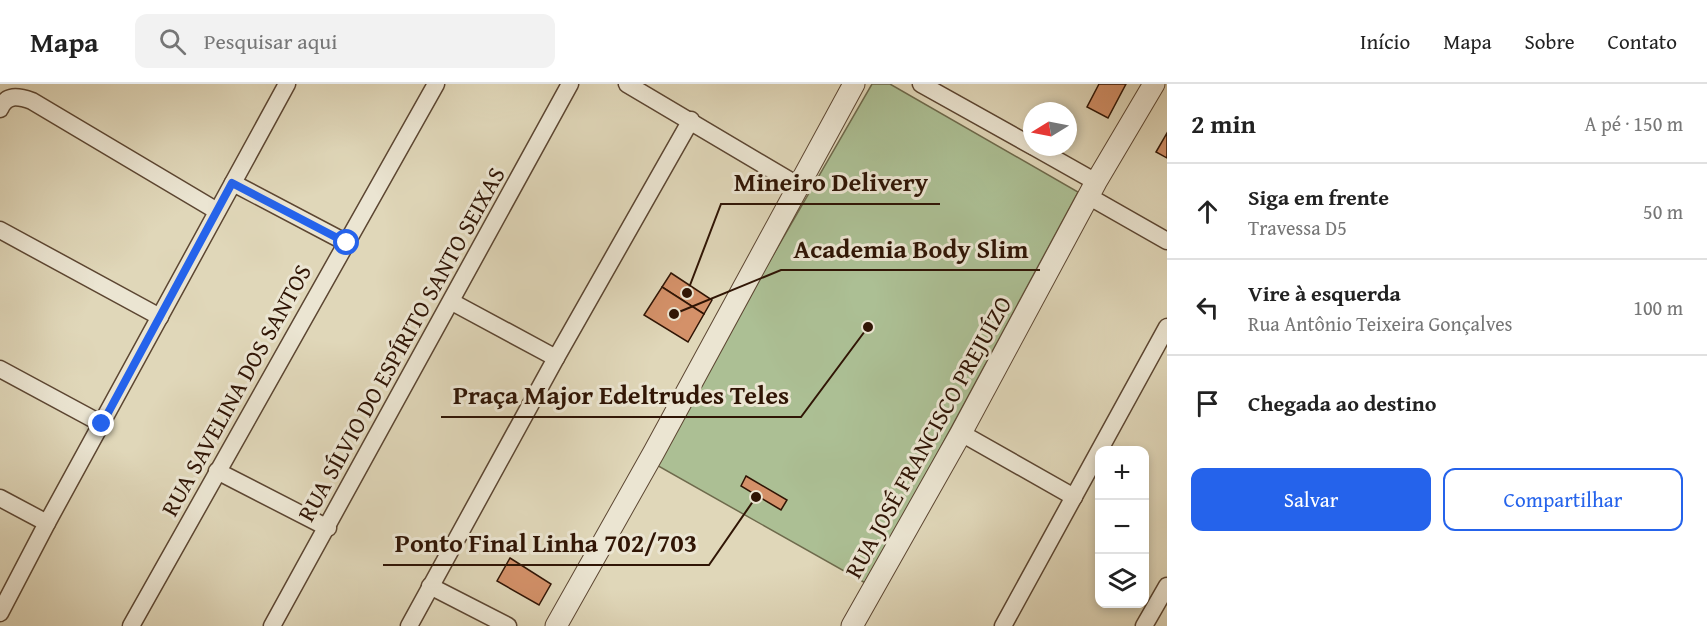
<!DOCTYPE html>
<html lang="pt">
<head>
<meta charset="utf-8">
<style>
	body { margin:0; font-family:"Gentium Book Plus",serif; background:#f2f2f2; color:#222 }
	.controls { position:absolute; right:18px; bottom:18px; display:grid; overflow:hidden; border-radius:12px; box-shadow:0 3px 9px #0003 }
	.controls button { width:54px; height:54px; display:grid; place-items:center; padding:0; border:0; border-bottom:2px solid #e0e0e0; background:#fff; color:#222; font:30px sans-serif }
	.compass { position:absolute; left:1023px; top:18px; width:54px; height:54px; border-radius:50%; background:#fff; box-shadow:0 3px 9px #0003; rotate:260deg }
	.stop { position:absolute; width:18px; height:18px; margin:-14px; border:4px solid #2563eb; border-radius:50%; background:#fff }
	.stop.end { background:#2563eb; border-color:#fff; box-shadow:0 2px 6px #0008 }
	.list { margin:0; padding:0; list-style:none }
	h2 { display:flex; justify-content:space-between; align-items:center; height:78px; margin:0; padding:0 24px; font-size:26px }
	h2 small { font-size:20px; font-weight:400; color:#767676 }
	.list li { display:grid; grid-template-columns:39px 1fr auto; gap:18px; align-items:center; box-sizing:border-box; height:96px; padding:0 24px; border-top:2px solid #e0e0e0 }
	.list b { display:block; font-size:22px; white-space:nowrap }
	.list p { margin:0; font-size:20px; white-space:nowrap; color:#767676 }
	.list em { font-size:20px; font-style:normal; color:#767676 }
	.actions { display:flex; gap:12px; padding:18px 24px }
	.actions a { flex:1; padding:14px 0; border:2px solid #2563eb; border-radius:12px; text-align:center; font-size:21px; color:#2563eb }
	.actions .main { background:#2563eb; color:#fff }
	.icon { flex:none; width:33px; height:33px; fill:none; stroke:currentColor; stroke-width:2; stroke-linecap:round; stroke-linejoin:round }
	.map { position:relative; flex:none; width:1167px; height:542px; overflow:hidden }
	header { display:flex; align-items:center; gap:36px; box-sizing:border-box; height:84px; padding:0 30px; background:#fff; border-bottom:2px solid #e0e0e0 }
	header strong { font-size:28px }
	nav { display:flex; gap:33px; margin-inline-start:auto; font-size:21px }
	.search { width:420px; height:54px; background:#f2f2f2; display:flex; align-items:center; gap:15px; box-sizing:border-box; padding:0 21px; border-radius:12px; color:#767676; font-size:22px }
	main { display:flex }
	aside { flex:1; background:#fff }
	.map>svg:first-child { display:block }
	.green { fill:#acbf94; stroke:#6e6a4c; stroke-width:1.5 }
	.building { fill:#d49169; stroke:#301505; stroke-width:1.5 }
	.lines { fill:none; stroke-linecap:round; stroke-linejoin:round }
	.minor-casing { stroke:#5c4632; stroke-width:19 }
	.tertiary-casing { stroke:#5c4632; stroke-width:23 }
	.minor { stroke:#ebe5d2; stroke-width:16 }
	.tertiary { stroke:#ebe5d2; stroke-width:21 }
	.route { stroke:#2563eb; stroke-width:8 }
	.labels { text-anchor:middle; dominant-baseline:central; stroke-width:6; stroke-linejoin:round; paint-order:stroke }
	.street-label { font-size:24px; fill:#301505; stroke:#ebe5d2 }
	.leader { fill:none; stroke:#301505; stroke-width:2 }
	.callout-dot { fill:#301505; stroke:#ebe5d2; stroke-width:2 }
	.callout-label { font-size:26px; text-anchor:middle; font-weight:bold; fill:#301505; stroke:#ebe5d2; stroke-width:6; stroke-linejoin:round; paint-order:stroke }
</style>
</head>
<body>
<header>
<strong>Mapa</strong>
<div class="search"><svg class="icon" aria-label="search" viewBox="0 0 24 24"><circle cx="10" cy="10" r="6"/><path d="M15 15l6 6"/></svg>Pesquisar aqui</div>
<nav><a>Início</a><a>Mapa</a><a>Sobre</a><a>Contato</a></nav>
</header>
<main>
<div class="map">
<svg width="1167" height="542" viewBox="0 0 1167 542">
	<rect width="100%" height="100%" fill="#e0d7b9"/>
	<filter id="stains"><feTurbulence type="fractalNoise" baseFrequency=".00333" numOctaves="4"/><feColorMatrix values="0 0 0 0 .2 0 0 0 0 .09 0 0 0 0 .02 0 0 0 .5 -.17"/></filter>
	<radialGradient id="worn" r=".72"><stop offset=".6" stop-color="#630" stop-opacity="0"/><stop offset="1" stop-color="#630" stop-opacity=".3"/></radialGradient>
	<polygon class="green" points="872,0 890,0 1078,108 867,500 653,379"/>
	<g class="building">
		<polygon points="1099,0 1126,0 1108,34 1087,23"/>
		<polygon points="1167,49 1167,74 1156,68"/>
		<polygon points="671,189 712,216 704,230 662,203"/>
		<polygon points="662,203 704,230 688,258 644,231"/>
		<polygon points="746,392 787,416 781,426 741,402"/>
		<polygon points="510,474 551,500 539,521 497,497"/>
	</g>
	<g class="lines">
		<defs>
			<g id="minor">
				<polyline points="627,0 799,102"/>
				<polyline points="921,0 1032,62"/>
				<path d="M0,25C6,10 18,12 32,17L217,127"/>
				<polyline points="1034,63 1096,98"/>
				<polyline points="233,99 347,159"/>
				<polyline points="1088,112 1167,157"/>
				<polyline points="0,146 160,233"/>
				<polyline points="452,218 556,274"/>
				<polyline points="0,285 102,340"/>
				<polyline points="961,349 1074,413"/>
				<polyline points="217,387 328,444"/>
				<polyline points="0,414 47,439"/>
				<polyline points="430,502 508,542"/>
				<polyline points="0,529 47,439 287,0"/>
				<polyline points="131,542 436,0"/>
				<polyline points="272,542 570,0"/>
				<polyline points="409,542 556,274 691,36"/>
				<polyline points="1003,542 1167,243"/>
				<polyline points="1144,542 1167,502"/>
			</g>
			<g id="tertiary">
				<polyline points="556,542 654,368 854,0"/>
				<polyline points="852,542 961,349 1096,98 1154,0"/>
			</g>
		</defs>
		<use href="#minor" class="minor-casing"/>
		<use href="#tertiary" class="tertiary-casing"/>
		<use href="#minor" class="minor"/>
		<use href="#tertiary" class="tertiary"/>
	</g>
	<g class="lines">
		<polyline class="route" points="102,340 232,99 347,159"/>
	</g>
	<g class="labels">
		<g class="street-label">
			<text transform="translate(401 260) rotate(-61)">RUA SÍLVIO DO ESPÍRITO SANTO SEIXAS</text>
			<text transform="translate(236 306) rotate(-61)">RUA SAVELINA DOS SANTOS</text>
			<text transform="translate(928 353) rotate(-61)">RUA JOSÉ FRANCISCO PREJUÍZO</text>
		</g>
	</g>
	<path class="leader" d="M687 209L721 120H940M674 230L781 186H1040M868 243L801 333H441M756 413L709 481H383"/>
	<g class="callout-dot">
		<circle cx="687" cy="209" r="6"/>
		<circle cx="674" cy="230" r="6"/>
		<circle cx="868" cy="243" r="6"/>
		<circle cx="756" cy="413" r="6"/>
	</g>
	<g class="callout-label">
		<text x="831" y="107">Mineiro Delivery</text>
		<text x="911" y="174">Academia Body Slim</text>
		<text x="621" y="320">Praça Major Edeltrudes Teles</text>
		<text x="546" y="468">Ponto Final Linha 702/703</text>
	</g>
	<rect width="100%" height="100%" filter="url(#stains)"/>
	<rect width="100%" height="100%" fill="url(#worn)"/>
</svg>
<div class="controls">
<button>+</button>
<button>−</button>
<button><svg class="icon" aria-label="layers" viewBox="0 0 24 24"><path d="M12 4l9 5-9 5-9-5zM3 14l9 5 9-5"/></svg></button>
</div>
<svg class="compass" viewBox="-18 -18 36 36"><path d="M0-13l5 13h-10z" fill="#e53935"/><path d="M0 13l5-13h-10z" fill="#767676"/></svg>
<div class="stop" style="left:347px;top:159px"></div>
<div class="stop end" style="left:102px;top:340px"></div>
</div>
<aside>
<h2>2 min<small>A pé · 150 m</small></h2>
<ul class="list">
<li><svg class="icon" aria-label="ahead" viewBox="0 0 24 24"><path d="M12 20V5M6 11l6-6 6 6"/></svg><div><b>Siga em frente</b><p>Travessa D5</p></div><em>50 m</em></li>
<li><svg class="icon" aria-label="left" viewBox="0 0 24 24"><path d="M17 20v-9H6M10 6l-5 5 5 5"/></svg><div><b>Vire à esquerda</b><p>Rua Antônio Teixeira Gonçalves</p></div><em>100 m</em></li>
<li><svg class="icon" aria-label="arrive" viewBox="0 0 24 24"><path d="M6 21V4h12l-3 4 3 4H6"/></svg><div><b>Chegada ao destino</b></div></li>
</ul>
<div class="actions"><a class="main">Salvar</a><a>Compartilhar</a></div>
</aside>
</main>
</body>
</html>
